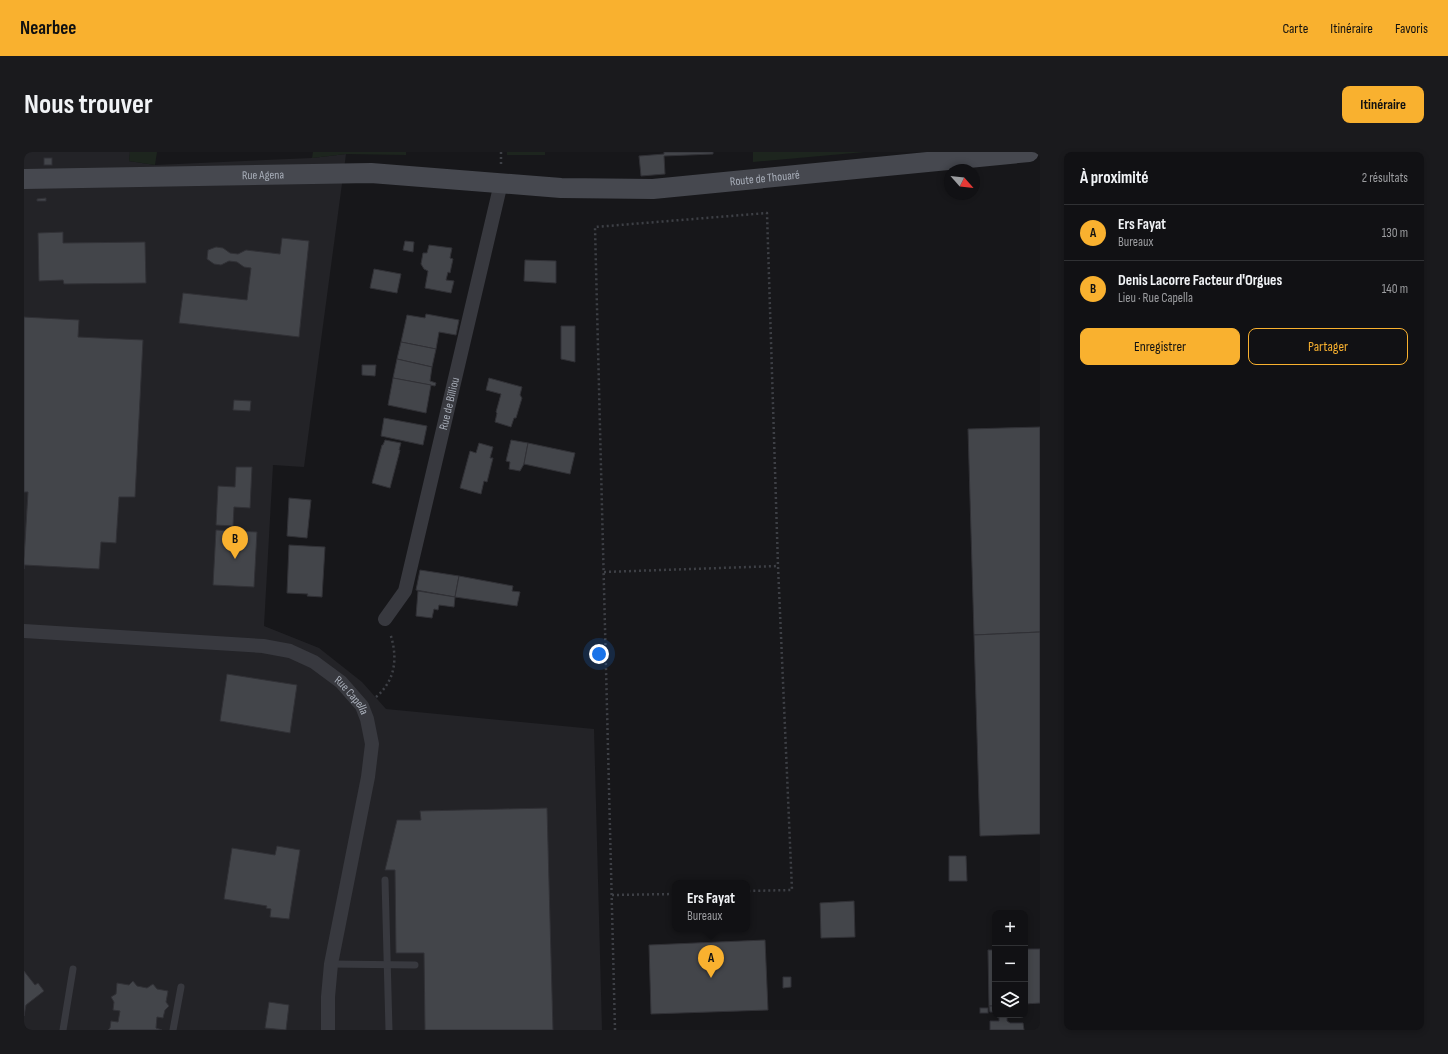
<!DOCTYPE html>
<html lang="fr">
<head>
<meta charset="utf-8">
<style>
	body { margin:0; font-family:"Sofia Sans Condensed",sans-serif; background:#1a1a1d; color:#f1f3f6 }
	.controls { position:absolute; right:12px; bottom:12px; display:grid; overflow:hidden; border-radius:8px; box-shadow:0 2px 6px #0003 }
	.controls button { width:36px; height:36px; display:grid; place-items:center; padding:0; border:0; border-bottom:1px solid #303134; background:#111114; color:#f1f3f6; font:20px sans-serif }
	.compass { position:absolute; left:920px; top:12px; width:36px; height:36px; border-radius:50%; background:#111114; box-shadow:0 2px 6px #0003; rotate:117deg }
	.you { position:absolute; left:575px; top:502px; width:14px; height:14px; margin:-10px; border:3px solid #fff; border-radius:50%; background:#1a73e8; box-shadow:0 0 0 6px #1a73e833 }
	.badge { display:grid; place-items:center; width:26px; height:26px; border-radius:50%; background:#f9b12f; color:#111; font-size:13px; font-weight:700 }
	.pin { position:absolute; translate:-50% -33px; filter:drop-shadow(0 1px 2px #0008) }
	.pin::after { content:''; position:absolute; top:21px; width:14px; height:12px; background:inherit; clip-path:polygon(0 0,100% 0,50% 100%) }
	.popup { position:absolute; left:648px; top:728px; width:78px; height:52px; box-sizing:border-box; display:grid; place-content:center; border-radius:8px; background:#111114; filter:drop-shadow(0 1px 3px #0005); font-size:13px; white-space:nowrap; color:#9c9da0 }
	.popup b { font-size:15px; color:#f1f3f6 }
	.popup::after { content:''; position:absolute; left:50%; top:100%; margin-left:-8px; border:8px solid transparent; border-top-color:#111114 }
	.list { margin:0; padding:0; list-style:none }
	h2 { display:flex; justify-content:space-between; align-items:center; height:52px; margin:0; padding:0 16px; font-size:17px }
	h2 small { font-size:13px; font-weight:400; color:#9c9da0 }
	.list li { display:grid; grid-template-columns:26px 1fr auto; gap:12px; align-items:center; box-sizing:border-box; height:56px; padding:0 16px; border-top:1px solid #303134 }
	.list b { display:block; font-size:15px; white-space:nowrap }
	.list p { margin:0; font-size:13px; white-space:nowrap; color:#9c9da0 }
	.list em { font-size:13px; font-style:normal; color:#9c9da0 }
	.actions { display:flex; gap:8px; padding:12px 16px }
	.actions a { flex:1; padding:9px 0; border:1px solid #f9b12f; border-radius:8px; text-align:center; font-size:14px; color:#f9b12f }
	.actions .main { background:#f9b12f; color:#111 }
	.icon { flex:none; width:22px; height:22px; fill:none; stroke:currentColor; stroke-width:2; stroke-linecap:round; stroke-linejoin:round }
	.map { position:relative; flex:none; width:1016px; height:878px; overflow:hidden; border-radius:8px }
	header { display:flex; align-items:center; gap:24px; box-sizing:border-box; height:56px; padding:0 20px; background:#f9b12f; color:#111 }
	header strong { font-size:19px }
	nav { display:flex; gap:22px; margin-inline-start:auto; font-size:14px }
	.intro { display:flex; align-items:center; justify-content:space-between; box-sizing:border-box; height:96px; padding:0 24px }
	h1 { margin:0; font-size:28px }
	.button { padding:10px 18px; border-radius:8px; background:#f9b12f; color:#111; font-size:14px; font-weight:700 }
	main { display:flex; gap:24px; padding:0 24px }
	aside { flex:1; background:#111114; border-radius:8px; box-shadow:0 2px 6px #0003 }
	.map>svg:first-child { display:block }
	.built { fill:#232327 }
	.green { fill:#1d251e }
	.building { fill:#43454a; stroke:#313136 }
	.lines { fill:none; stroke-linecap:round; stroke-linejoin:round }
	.path { stroke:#3e4046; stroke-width:2.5; stroke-dasharray:2 3; stroke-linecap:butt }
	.lane { stroke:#38393f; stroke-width:7 }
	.street { stroke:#38393f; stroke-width:14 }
	.secondary { stroke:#46484f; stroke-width:20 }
	.labels { text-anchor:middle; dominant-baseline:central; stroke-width:3; stroke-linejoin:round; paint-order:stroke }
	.street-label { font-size:12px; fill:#a9afba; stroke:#121215 }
</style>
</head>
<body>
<header>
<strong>Nearbee</strong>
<nav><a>Carte</a><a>Itinéraire</a><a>Favoris</a></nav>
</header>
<div class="intro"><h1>Nous trouver</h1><a class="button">Itinéraire</a></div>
<main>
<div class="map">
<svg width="1016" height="878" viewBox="0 0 1016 878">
	<rect width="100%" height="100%" fill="#17171a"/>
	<polygon class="built" points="0,0 106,0 105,9 131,13 288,6 322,2 280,315 249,313 240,474 295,496 338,530 362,557 570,577 578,878 0,878"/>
	<g class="green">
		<polygon points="106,0 133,0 131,13 105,9"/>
		<polygon points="289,0 382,0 382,3 322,2 288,6"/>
		<rect x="483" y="0" width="38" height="3"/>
		<polygon points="729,0 841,0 729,10"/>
	</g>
	<g class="building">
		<polygon points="640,0 689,0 689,2 640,4 641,22 617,24 615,4 640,2"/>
		<rect x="20" y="6" width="8" height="7"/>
		<polygon points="22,46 22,49 13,49 13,47"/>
		<polygon points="39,80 39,91 121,90 122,131 40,132 39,128 15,129 14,81"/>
		<polygon points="258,86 285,89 275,185 155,171 159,141 223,148 227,116 220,115 213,110 205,109 197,113 190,112 183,107 184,98 192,95 199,96 206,101 214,102 222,98 256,102"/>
		<polygon points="381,89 390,90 389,100 379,98"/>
		<polygon points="405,93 428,96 426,106 429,107 426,121 424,120 422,128 430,129 427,141 401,136 404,119 400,117 397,112 399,101 403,101"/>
		<polygon points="501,108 532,109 532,131 500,129"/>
		<polygon points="350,117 377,122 373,141 346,136"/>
		<polygon points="402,162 435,168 432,183 415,180 412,197 377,190 383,163 401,166"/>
		<polygon points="0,165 55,168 54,185 119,188 111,345 95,345 92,391 77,390 75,417 0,413 0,417 0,407 4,340 0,340"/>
		<polygon points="537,174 551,174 551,210 537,207"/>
		<polygon points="377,190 412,197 408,215 373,207"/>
		<polygon points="373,207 408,215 406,229 412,231 411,234 369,226"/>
		<polygon points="338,213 352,213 351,224 338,223"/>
		<polygon points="369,226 407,233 402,261 364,253"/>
		<polygon points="465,226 498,235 496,243 498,246 492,266 490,266 487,275 471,270 473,261 472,260 477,242 462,238"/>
		<polygon points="210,248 227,249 226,259 209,258"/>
		<polygon points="360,266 403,274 399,293 357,284"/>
		<polygon points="1016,275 1016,480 950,483 944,277"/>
		<polygon points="361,288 377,291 375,298 376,298 366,336 348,331 358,293 359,293"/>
		<polygon points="487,288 504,291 500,312 496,319 485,317 486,310 482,309"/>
		<polygon points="455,291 469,295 466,306 469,306 463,330 460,329 457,342 436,336 446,299 452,301"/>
		<polygon points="504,291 551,301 546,322 500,312"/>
		<polygon points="212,315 228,315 226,356 210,355 209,374 192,373 194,334 211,335"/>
		<polygon points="265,346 287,348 283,386 263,384"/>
		<polygon points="192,378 233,380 230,435 189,433"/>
		<polygon points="265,393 301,395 298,445 283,444 284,442 263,441"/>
		<polygon points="396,418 435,424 431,445 392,438"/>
		<polygon points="435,424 489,434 488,439 496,440 493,454 431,445"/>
		<polygon points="394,439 431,445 430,455 415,453 414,458 410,457 408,466 392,464"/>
		<polygon points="1016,480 1016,682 956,684 950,483"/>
		<polygon points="203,522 273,533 266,581 196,569"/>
		<polygon points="523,656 529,878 401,878 400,801 372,801 371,718 361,718 373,668 397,668 396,659"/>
		<polygon points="253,694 276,698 265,767 246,765 247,757 242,756 243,754 200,747 208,696 251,703"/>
		<polygon points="925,704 942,704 943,729 925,729"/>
		<polygon points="830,749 831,785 797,786 796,751"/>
		<polygon points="741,788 744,858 627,862 625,793"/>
		<polygon points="1001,797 1016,797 1016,851 1001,852"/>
		<polygon points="964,798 971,798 971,854 965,854"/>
		<polygon points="0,819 11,833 14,831 20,839 2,853 0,864"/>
		<polygon points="759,825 767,825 767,835 759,836"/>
		<polygon points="109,829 113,834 123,836 129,832 133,837 144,839 142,850 145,854 141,858 139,866 133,865 132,876 138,878 84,878 86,876 87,869 94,870 96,859 89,858 90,850 87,845 92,842 93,831 105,833"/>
		<polygon points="245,850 265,853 262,878 241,876"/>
		<polygon points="965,854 971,854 971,860 966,860"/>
		<rect x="956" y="856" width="8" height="5"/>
		<polygon points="975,863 983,863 983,869 986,871 999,871 1000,878 966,878 966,869 975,869"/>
	</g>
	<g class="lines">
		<g class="path">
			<polyline points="477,0 477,12"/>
			<polyline points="580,420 754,414"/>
			<path d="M352,545C372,528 374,505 366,481"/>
			<polyline points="588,743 651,742"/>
			<polyline points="591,878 571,75 743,61 754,414 768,738 723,739"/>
		</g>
		<g class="lane">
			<polyline points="361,728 365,878"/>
			<polyline points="307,812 391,813"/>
			<polyline points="39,878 49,817"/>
			<polyline points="149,878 157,835"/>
		</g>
		<g class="street">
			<path id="s1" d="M361,467L381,439L477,31"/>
			<path id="s2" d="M0,479L239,494L266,499L290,510L317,530L338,554L343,567L348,592L344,625L307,812L304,845V878"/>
		</g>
		<path class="secondary" id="s3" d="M0,27L347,21L537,36L629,37L1005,0"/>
	</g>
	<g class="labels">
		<g class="street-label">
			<text stroke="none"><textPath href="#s3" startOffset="239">Rue Agena</textPath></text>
			<text stroke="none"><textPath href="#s3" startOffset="742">Route de Thouaré</textPath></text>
			<text stroke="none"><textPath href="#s1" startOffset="227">Rue de Billiou</textPath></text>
			<text stroke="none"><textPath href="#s2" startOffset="344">Rue Capella</textPath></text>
		</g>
	</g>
</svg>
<div class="controls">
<button>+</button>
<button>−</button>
<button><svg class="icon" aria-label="layers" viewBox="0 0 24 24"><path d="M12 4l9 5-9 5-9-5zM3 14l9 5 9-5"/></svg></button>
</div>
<svg class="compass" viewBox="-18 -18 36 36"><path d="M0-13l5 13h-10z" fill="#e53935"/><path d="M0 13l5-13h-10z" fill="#9c9da0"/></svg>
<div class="you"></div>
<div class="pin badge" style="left:687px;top:826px">A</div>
<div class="popup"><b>Ers Fayat</b>Bureaux</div>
<div class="pin badge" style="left:211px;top:407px">B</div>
</div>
<aside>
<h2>À proximité<small>2 résultats</small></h2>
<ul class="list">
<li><span class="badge">A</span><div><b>Ers Fayat</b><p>Bureaux</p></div><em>130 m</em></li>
<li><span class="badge">B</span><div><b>Denis Lacorre Facteur d'Orgues</b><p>Lieu · Rue Capella</p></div><em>140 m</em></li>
</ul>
<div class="actions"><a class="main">Enregistrer</a><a>Partager</a></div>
</aside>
</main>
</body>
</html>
